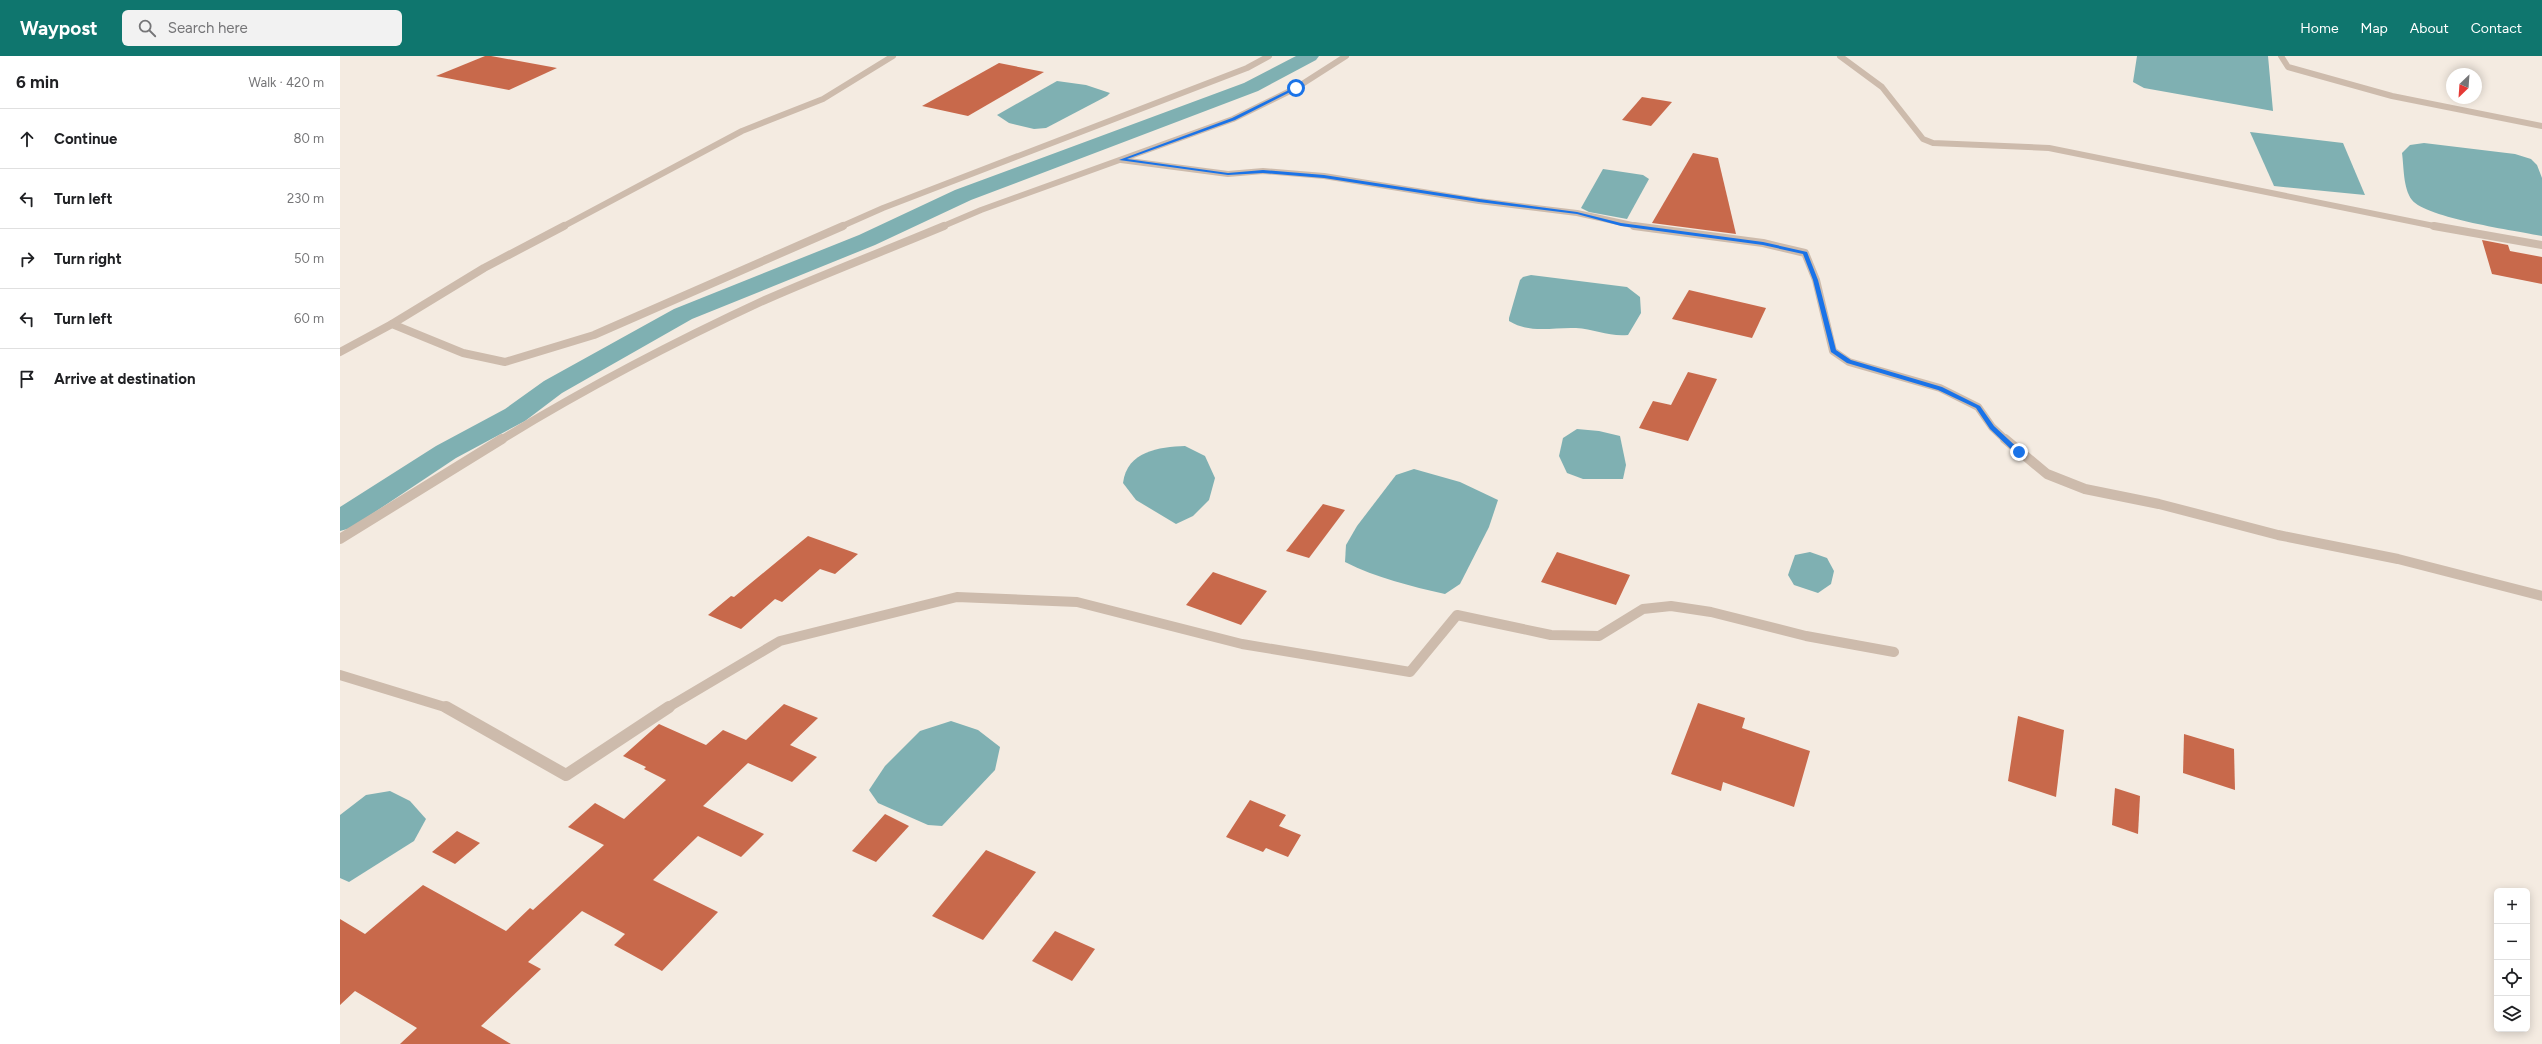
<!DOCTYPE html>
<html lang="en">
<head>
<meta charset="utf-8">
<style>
	body { margin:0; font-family:Figtree,sans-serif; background:#f2f2f2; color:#202124 }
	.controls { position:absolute; right:12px; bottom:12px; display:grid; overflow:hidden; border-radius:6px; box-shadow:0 2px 10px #0003 }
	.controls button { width:36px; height:36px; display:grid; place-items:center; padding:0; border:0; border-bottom:1px solid #e0e0e0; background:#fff; color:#202124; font:20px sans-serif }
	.compass { position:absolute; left:2106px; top:12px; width:36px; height:36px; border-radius:50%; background:#fff; box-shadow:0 2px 10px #0003; rotate:205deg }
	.stop { position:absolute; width:12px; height:12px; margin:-9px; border:3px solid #1a73e8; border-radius:50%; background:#fff }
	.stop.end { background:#1a73e8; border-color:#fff; box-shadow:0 1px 4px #0008 }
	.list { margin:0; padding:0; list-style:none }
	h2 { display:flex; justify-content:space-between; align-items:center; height:52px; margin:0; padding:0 16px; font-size:17px }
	h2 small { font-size:13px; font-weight:400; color:#757577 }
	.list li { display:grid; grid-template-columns:26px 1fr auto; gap:12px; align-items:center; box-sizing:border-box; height:60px; padding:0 16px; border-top:1px solid #e0e0e0 }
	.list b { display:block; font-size:15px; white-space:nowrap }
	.list em { font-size:13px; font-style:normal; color:#757577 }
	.icon { flex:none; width:22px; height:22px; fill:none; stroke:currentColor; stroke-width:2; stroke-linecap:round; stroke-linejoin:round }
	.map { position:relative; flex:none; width:2202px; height:988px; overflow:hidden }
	header { display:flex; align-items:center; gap:24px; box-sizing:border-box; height:56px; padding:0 20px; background:#0f766e; color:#fff }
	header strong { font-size:19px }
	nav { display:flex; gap:22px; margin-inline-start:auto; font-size:14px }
	.search { width:280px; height:36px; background:#f2f2f2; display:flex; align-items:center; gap:10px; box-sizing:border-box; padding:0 14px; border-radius:6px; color:#757577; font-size:15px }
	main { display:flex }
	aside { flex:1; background:#fff }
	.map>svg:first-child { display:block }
	.water { fill:#7fb0b2 }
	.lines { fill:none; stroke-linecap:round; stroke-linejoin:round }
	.canal { fill:#7fb0b2; fill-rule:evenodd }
	.building { fill:#c8694b }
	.minor-far3 { stroke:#cdbbac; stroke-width:6 }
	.minor-far2 { stroke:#cdbbac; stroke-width:8 }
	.minor-far1 { stroke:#cdbbac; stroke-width:10 }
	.minor { stroke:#cdbbac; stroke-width:12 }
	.route { fill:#1a73e8 }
</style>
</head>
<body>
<header>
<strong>Waypost</strong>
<div class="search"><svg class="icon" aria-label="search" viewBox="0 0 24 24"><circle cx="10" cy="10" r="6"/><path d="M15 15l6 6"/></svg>Search here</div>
<nav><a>Home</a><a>Map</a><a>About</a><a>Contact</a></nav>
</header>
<main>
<aside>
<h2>6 min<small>Walk · 420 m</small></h2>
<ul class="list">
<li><svg class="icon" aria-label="ahead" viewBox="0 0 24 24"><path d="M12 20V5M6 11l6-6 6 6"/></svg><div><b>Continue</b></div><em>80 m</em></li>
<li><svg class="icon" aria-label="left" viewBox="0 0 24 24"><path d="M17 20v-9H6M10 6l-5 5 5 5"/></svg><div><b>Turn left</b></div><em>230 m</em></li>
<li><svg class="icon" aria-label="right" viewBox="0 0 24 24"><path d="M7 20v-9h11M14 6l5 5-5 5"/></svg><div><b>Turn right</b></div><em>50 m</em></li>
<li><svg class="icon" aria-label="left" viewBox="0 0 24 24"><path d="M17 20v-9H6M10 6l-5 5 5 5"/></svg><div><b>Turn left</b></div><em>60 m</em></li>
<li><svg class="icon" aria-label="arrive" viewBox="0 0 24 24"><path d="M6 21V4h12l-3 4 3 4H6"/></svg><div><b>Arrive at destination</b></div></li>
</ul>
</aside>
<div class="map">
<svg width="2202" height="988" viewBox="0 0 2202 988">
	<rect width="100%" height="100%" fill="#f4ebe1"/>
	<g class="water">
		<polygon points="1797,0 1928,0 1933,55 1804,32 1793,26"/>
		<polygon points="717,25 746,29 770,37 767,40 706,72 694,73 669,67 657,59"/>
		<polygon points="1910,76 2003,87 2025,139 1934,130"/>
		<path d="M2084,87L2175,98L2191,103L2197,109L2202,122V180C2177,175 2086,162 2072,144C2063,132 2064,111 2062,97L2070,89Z"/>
		<polygon points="1263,113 1303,119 1309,123 1287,163 1249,156 1241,152"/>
		<path d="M1191,219L1287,231L1300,241L1301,257L1288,279C1270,281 1254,273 1236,272C1213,271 1190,278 1169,265V262L1180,224L1183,221Z"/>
		<polygon points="1237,373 1259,375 1280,380 1286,409 1283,423 1243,423 1227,417 1219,400 1223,382"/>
		<path d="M845,390L865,400L875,422L869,444L853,460L836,468L796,444L783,427C787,395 819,391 845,390Z"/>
		<path d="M1074,413L1120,426L1158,444L1149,471L1120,528L1105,538C1070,530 1037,522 1005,506L1006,489L1017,470L1056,419Z"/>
		<polygon points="1470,496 1487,502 1494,515 1491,528 1478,537 1454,529 1448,519 1455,499"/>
		<polygon points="611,665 638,674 660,691 655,714 602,770 588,769 538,747 529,734 545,710 580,675"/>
		<polygon points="50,735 70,745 86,763 74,785 9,826 0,822 0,759 26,739"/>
	</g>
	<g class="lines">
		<polygon class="canal" points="956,0 979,0 976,4 918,35 631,144 535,189 352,263 222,337 185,365 116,402 11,472 0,475 0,451 96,390 165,353 204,325 334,253 519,179 615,134 904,27"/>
	</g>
	<g class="building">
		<polygon points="145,0 151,0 217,12 169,34 96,20"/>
		<polygon points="659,7 704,16 628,60 582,50"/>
		<polygon points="1302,41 1332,46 1311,70 1282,64"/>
		<polygon points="1353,97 1378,102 1396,178 1312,167"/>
		<polygon points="2142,184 2168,189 2170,195 2202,201 2202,228 2152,218"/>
		<polygon points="1349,234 1426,252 1412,282 1332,263"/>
		<polygon points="1348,316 1377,323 1348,385 1299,372 1313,345 1331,349"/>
		<polygon points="983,448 1005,454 969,502 946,495"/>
		<polygon points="468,480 518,498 495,518 480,513 442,546 435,543 401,573 368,559 391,540 394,541"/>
		<polygon points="1217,496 1290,519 1276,549 1201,526"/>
		<polygon points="873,516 927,535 901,569 846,549"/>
		<polygon points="1358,647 1405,662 1402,672 1470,695 1454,751 1383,726 1381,735 1331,718"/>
		<polygon points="444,648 478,662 450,689 477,701 452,726 408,707 363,750 424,778 401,801 358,780 313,824 378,856 322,915 274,889 285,878 242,855 188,906 201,913 141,970 171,988 60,988 77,972 15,935 0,949 0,863 25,878 83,829 166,875 190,852 193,854 264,789 228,771 255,747 284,763 326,724 304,713 306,711 283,700 319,668 366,689 383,674 406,684"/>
		<polygon points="1678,660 1724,674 1716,741 1668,725"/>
		<polygon points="1844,678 1894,693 1895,734 1843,717"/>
		<polygon points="1775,732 1800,740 1798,778 1772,769"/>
		<polygon points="910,744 946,759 939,770 961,779 948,801 926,792 923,796 886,781"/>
		<polygon points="545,758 569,770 536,806 512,795"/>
		<polygon points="117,775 140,787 115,808 92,796"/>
		<polygon points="646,794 696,816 643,884 592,860"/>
		<polygon points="715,875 755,893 732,925 692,905"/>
	</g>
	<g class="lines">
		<g class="minor-far3">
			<polyline points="1500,0 1542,31 1583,83 1593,87 1709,92 2099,171"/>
			<polyline points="1941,0 1948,11 2052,40 2202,70"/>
			<polyline points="781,104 888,118 923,115 984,120 1139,145 1237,157 1301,171"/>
			<polyline points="222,171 402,75 483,43 553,0"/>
			<polyline points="500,171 543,152 907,12 929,0"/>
			<polyline points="601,171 641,154 893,63 956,32 1006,0"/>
		</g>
		<g class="minor-far2">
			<polyline points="1294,170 1423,187 1465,197 1476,224 1493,295 1509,306 1600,332 1638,351 1652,371 1666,384"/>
			<polyline points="2094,170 2202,189"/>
			<polyline points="52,268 144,212 224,170"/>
			<polyline points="0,296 52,268 123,297 165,306 254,279 503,170"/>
			<path d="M161,384C246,332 334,286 425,244C484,218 544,195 604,170"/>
		</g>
		<g class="minor-far1">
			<polyline points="1665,383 1707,418 1745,433 1819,448 1938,479 2058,503 2202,540"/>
			<polyline points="0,483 162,383"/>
			<polyline points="0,619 108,652"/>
			<polyline points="327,652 440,585 617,541 737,546 902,588 1070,616 1117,559 1211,579 1259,580 1303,553 1331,550 1371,556 1466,580 1554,596"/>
		</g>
		<polyline class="minor" points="106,651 226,719 329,651"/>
	</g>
	<polygon class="route" points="955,31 958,32 895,64 787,103 888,117 923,114 984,119 1139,143 1237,156 1281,167 1423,186 1467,196 1478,224 1496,294 1511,304 1602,331 1640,350 1654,370 1682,396 1676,398 1650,373 1636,352 1598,334 1507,307 1491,296 1473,224 1463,198 1423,189 1281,170 1237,158 1139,146 984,122 923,117 888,119 779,104 892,62"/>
</svg>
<div class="controls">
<button>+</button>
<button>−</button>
<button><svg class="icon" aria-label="locate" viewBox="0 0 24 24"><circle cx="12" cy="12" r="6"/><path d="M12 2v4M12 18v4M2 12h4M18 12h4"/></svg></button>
<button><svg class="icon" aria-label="layers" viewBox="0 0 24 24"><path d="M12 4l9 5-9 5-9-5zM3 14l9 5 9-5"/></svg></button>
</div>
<svg class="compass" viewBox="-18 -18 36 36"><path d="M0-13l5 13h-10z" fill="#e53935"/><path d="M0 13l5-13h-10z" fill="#757577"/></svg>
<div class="stop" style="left:956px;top:32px"></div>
<div class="stop end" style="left:1679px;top:396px"></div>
</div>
</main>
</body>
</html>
